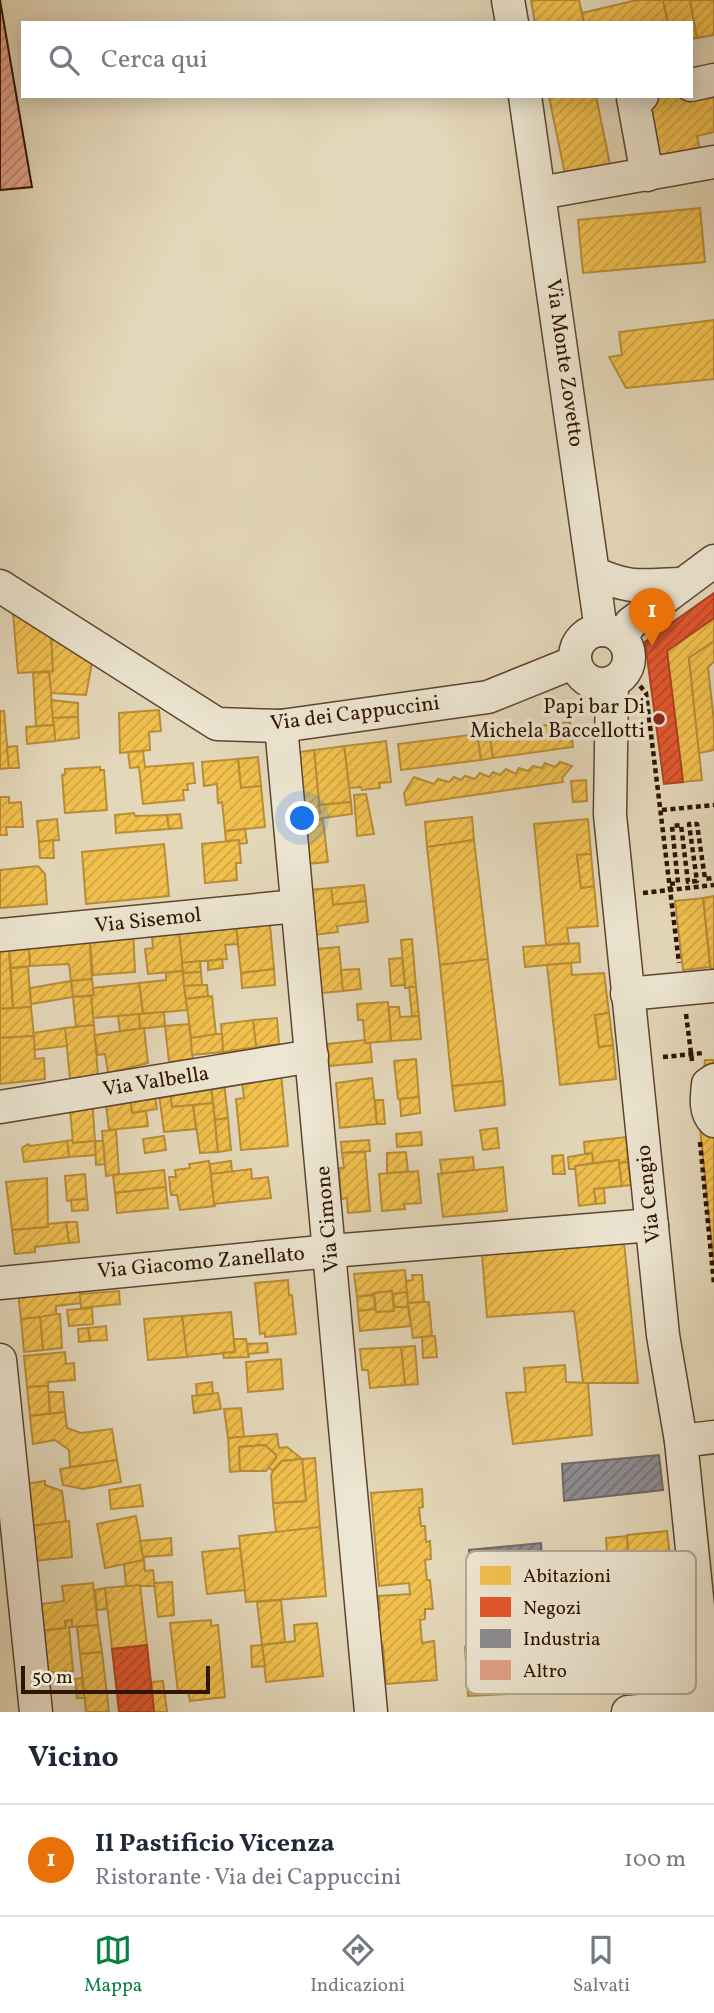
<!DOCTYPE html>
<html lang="it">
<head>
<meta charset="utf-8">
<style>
	body { margin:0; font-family:Vollkorn,serif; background:#f2f2f3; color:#1f2937 }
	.scale { position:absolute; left:21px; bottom:18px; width:189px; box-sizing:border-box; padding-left:7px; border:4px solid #311401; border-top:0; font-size:19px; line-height:24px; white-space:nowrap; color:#311401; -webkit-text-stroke:5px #ede6d2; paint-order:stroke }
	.you { position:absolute; left:303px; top:819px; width:24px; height:24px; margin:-18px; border:5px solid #fff; border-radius:50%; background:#1a73e8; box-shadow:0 0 0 10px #1a73e833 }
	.badge { display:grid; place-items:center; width:46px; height:46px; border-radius:50%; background:#0b8043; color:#fff; font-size:23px; font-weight:700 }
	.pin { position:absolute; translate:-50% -58px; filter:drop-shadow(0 2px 4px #0008) }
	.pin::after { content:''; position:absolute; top:37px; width:24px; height:21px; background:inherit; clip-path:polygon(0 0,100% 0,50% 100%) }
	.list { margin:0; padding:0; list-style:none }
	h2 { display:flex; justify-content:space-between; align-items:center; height:91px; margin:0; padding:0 28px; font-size:30px }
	h2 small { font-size:23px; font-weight:400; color:#747a83 }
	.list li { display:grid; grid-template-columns:46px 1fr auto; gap:21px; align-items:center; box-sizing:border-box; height:112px; padding:0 28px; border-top:2px solid #e0e1e3 }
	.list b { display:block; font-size:26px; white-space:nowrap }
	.list p { margin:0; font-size:23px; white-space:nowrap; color:#747a83 }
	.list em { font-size:23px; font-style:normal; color:#747a83 }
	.icon { flex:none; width:38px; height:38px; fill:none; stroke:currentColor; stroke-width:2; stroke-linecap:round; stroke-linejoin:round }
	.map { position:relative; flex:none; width:714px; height:1712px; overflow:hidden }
	.search { position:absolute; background:#fff; box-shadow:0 4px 18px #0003; left:21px; right:21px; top:21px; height:77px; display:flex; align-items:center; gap:18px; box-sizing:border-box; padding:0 24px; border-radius:0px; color:#747a83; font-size:26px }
	.sheet { height:203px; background:#fff }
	nav { display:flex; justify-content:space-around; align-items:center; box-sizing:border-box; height:98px; border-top:2px solid #e0e1e3; background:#fff; font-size:19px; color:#747a83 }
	nav a { display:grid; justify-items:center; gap:4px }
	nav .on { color:#0b8043 }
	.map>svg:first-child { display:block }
	.homes { fill:url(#homes-hatch); stroke:#b88d37; stroke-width:2 }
	.shops { fill:url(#shops-hatch); stroke:#ae4320; stroke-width:2 }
	.industry { fill:url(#industry-hatch); stroke:#716966; stroke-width:2 }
	.building { fill:url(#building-hatch); stroke:#311401; stroke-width:2 }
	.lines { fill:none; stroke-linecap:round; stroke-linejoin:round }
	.minor-casing { stroke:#5e452f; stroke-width:35 }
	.path { stroke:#311401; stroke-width:4.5; stroke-dasharray:5 3.5; stroke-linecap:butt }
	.minor { stroke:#ede6d2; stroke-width:32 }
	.poi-dot { fill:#8f2418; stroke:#ede6d2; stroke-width:2.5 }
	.labels { text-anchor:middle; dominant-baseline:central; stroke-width:7; stroke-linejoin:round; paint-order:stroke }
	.street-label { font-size:21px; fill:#311401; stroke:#ede6d2 }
	.poi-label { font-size:21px; fill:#311401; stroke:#ede6d2; text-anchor:end }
	.key { fill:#ede6d2; stroke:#b5a793; stroke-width:2 }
	.key-label { font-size:19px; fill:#311401 }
</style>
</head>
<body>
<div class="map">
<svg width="714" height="1712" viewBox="0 0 714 1712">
	<defs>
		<pattern id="homes-hatch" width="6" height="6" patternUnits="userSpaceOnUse" patternTransform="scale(1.75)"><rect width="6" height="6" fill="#f2c14e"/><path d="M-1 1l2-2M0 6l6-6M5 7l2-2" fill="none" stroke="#d0a542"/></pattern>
		<pattern id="shops-hatch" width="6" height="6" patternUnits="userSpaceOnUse" patternTransform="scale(1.75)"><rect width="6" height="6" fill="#e4572e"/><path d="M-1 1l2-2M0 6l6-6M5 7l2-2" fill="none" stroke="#b94725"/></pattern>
		<pattern id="industry-hatch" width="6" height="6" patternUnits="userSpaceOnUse" patternTransform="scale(1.75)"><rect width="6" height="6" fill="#8d8d92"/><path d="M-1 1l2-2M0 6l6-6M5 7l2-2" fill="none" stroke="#747275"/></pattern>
		<pattern id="building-hatch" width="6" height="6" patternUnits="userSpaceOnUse" patternTransform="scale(1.75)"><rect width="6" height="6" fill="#e1a189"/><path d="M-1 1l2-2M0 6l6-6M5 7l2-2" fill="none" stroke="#b7826e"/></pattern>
	</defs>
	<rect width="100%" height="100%" fill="#e4d8ba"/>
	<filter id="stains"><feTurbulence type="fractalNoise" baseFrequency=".00286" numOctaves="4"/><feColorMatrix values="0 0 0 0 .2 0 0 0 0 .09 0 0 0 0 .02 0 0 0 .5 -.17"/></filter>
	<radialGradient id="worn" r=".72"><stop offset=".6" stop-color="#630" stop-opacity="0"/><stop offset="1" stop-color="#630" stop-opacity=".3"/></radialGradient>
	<g class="homes">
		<polygon points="531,0 579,0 584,23 535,23"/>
		<polygon points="663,0 668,23 584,23 582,13 637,0"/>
		<polygon points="663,0 690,0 697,38 691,39 691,23 668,23"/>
		<polygon points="690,0 714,0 714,35 697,38"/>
		<polygon points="714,85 714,132 697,136 700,150 649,160 636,102 661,96 691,96"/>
		<polygon points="596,96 611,169 566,179 549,97"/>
		<polygon points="700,208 705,262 583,273 578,220"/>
		<polygon points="714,320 714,379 626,388 609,357 622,355 619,332"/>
		<polygon points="13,613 20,613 51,632 53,671 18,673"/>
		<polygon points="714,618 714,641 689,658 702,780 683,782 667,651"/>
		<polygon points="51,632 93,657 86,695 51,693 49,672 53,671"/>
		<polygon points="714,641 714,662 708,667 714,722 714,750 699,753 689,658"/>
		<polygon points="49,672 54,725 36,726 33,673"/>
		<polygon points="51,700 78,703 78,717 53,718"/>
		<polygon points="159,710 161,731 149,732 150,750 120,753 119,713"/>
		<polygon points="0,711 4,711 9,768 0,769"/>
		<polygon points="78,717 79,738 55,741 53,718"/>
		<polygon points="570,722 573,747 493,758 489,732"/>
		<polygon points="54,725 55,741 27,744 26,727"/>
		<polygon points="489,732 493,758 481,760 477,734"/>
		<polygon points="477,734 481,760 401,770 398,744"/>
		<polygon points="386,741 391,782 379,783 380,788 362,790 361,787 349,788 344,746"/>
		<polygon points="17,746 19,768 9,768 7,747"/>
		<polygon points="344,746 351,802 319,805 314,750"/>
		<polygon points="314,750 320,813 299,815 293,753"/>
		<polygon points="143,751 145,767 193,763 195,783 187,784 188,790 183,790 184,800 143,804 139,767 130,768 128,752"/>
		<polygon points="258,757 261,786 241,788 238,759"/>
		<polygon points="238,759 241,788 261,786 265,827 225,831 222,802 218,803 217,784 204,786 202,762"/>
		<polygon points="560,762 572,766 562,778 563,782 406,805 404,793 414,777 434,784 438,779 449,782 454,777 461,780 465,776 475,779 480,773 489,777 493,772 500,775 506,769 516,774 519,768 528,771 533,766 542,768 545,763 555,767"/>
		<polygon points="100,767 100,770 104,770 107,810 65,813 62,775 65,774 65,769"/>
		<polygon points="586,780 587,801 573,802 571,781"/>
		<polygon points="366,794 374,834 357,836 354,795"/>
		<polygon points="0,797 9,797 9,803 21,802 23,827 6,827 7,835 0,835"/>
		<polygon points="351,802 352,814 302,821 301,814 320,813 319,805"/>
		<polygon points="134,813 135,816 167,815 169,829 116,833 115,815"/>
		<polygon points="180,814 182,828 169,829 167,815"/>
		<polygon points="472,817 474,840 427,847 425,822"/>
		<polygon points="57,819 59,840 39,842 37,821"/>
		<polygon points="588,819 591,854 577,855 581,888 594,886 598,926 567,928 569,943 546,945 534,824"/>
		<polygon points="323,820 328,862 307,864 302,821"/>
		<polygon points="245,829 247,843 239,844 239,840 226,841 225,831"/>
		<polygon points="53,840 54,858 40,858 39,842"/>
		<polygon points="239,840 241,863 236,863 237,880 205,883 202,844"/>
		<polygon points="474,840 488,959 440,965 427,847"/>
		<polygon points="164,844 169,896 86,904 82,852"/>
		<polygon points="591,854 594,886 581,888 577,855"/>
		<polygon points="38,866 45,874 47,904 0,908 0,870"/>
		<polygon points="364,885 366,901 333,905 331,888"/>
		<polygon points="331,888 333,905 366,901 368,922 337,926 338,932 314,935 309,890"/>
		<polygon points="714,896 714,969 711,970 703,898"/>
		<polygon points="703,898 710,967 683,970 675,901"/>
		<polygon points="269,914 274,969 241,973 235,918"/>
		<polygon points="235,918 238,944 225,945 227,959 182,963 178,923"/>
		<polygon points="178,923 183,971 148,974 145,949 153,948 151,926"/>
		<polygon points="133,927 135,972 93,975 89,932"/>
		<polygon points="89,932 92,979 71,981 69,964 30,966 28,937"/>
		<polygon points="28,937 30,966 11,968 8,939"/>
		<polygon points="8,939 13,1008 0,1009 0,941"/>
		<polygon points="412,939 416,987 405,988 401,940"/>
		<polygon points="579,943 580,962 525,967 523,947"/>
		<polygon points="339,947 343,991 321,993 316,949"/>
		<polygon points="402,958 405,985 391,986 389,959"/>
		<polygon points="222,959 223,968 208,970 208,961"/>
		<polygon points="488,959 503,1081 452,1086 440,965"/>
		<polygon points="200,961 201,972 183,973 182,963"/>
		<polygon points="571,963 572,975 604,973 609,1013 595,1015 599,1047 613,1045 616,1079 560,1085 547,965"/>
		<polygon points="28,967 31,1007 13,1008 11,968"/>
		<polygon points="274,969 275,985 242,988 241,973"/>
		<polygon points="359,969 361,989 343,991 341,970"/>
		<polygon points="183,971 187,1010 143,1014 139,983 166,980 166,973"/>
		<polygon points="201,972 202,985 184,986 183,973"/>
		<polygon points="92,979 94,995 73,997 71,981"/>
		<polygon points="71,981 73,997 31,1004 30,988"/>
		<polygon points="139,983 143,1014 93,1018 91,996 94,995 93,988"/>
		<polygon points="202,985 207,985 208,996 186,999 184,986"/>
		<polygon points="409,987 416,987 419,1016 412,1016"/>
		<polygon points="91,996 94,1025 76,1027 73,997"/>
		<polygon points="212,996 216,1035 191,1038 186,999"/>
		<polygon points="388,1002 391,1041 365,1043 363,1020 358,1020 357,1004"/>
		<polygon points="31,1007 34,1036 0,1038 0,1009"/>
		<polygon points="389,1007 399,1007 400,1017 419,1016 421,1039 391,1041"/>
		<polygon points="164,1012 165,1026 140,1029 139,1014"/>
		<polygon points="609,1013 613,1045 599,1047 595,1015"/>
		<polygon points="139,1014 140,1029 120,1031 118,1016"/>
		<polygon points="277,1018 279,1044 256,1047 253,1020"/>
		<polygon points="253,1020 256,1047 223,1052 221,1024"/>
		<polygon points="189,1024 193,1059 169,1062 165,1026"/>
		<polygon points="94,1025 98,1075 70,1079 65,1028"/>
		<polygon points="65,1028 67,1046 34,1050 33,1033"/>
		<polygon points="144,1028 148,1063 108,1073 105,1054 98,1055 94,1035"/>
		<polygon points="216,1034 222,1034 223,1052 192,1055 191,1038"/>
		<polygon points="34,1036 35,1059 44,1058 45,1079 0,1084 0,1038"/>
		<polygon points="365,1040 365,1043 370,1043 372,1062 329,1066 327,1044"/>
		<polygon points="416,1059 419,1097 398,1099 394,1061"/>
		<polygon points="705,1060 714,1060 714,1266 695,1079 703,1078"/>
		<polygon points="281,1073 288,1146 241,1150 236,1099 244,1098 242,1081"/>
		<polygon points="372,1078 377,1124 340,1128 336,1083"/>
		<polygon points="210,1081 213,1103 172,1107 169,1086"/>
		<polygon points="503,1081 505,1105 455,1111 452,1086"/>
		<polygon points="224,1082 228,1118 215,1120 211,1083"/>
		<polygon points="169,1086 172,1107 193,1105 196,1129 164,1132 158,1087"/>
		<polygon points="154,1090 157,1109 132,1113 129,1093"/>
		<polygon points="129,1093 132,1113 146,1111 148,1126 109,1130 105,1096"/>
		<polygon points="92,1097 95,1141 73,1143 69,1099"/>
		<polygon points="419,1097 420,1113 401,1116 400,1099"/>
		<polygon points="375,1100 383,1100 385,1124 377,1124"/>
		<polygon points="213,1103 218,1152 200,1153 193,1105"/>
		<polygon points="228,1118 231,1150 218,1152 215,1120"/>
		<polygon points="497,1128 499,1148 483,1150 480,1130"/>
		<polygon points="116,1130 119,1174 106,1176 102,1131"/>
		<polygon points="421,1132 422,1145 397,1147 396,1134"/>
		<polygon points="164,1136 166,1150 145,1153 143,1139"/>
		<polygon points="626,1137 628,1162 619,1163 619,1160 593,1163 592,1153 585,1154 584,1142"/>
		<polygon points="72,1140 73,1143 95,1141 96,1155 69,1157 67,1141"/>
		<polygon points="369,1140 370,1151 342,1153 341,1142"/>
		<polygon points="67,1141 69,1157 24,1162 22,1148 28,1144 30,1146"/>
		<polygon points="95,1141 103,1141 105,1164 96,1165"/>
		<polygon points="365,1152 370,1211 348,1213 347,1198 341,1199 339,1168 344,1168 342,1153"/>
		<polygon points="406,1152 408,1172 387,1173 387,1153"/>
		<polygon points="592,1153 593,1163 575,1166 575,1169 569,1169 568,1157"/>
		<polygon points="563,1155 565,1174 553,1174 552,1156"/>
		<polygon points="473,1157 474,1170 442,1174 440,1160"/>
		<polygon points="619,1160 622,1186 594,1189 596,1204 579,1206 575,1166"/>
		<polygon points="209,1161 215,1206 180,1210 177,1195 171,1195 169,1177 176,1177 175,1170 190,1168 189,1164"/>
		<polygon points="231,1161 232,1172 211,1174 210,1164"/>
		<polygon points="628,1162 631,1185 622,1186 619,1163"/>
		<polygon points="503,1167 507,1211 443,1217 438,1174"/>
		<polygon points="251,1169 252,1179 268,1177 271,1198 214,1204 211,1174"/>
		<polygon points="164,1170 166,1187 115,1193 113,1175"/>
		<polygon points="418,1171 421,1203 404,1204 405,1209 382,1211 379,1174"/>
		<polygon points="85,1174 87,1199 67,1201 65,1176"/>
		<polygon points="47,1178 48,1227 12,1230 6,1182"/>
		<polygon points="166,1187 168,1208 117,1213 115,1193"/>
		<polygon points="604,1188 605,1203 596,1204 594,1189"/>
		<polygon points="87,1199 88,1210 72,1211 71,1200"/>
		<polygon points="66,1222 77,1222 79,1242 69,1243"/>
		<polygon points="66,1222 69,1243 35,1247 35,1252 15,1254 12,1230 48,1227 48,1224"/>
		<polygon points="624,1242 638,1383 583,1383 574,1311 487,1317 482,1254"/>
		<polygon points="405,1270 407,1292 393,1294 392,1291 357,1297 354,1274"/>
		<polygon points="412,1275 422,1275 424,1302 408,1303 406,1281 413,1280"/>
		<polygon points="288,1280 289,1295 292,1295 296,1334 265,1337 265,1333 260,1334 255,1283"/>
		<polygon points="80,1291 81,1303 56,1306 56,1316 21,1319 18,1294"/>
		<polygon points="119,1291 120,1304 81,1308 80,1294"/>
		<polygon points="392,1291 394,1311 376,1312 374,1293"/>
		<polygon points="407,1292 408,1307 394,1307 393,1294"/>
		<polygon points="374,1295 375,1309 358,1311 357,1297"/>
		<polygon points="424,1302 429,1302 432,1336 413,1338 408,1303"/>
		<polygon points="394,1307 408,1307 411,1326 360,1331 358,1311 375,1309 376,1312 394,1311"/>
		<polygon points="92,1308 93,1324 69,1326 67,1310"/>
		<polygon points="231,1312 235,1352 187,1357 182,1316"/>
		<polygon points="56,1314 60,1314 62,1348 43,1350 40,1317"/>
		<polygon points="182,1316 187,1357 148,1360 144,1319"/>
		<polygon points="40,1317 43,1350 24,1352 21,1319"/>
		<polygon points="106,1326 107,1340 90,1341 88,1328"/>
		<polygon points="88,1328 90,1341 79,1342 78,1329"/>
		<polygon points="435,1336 437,1357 423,1358 422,1337"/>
		<polygon points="234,1339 246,1339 249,1357 224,1358 223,1353 235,1352"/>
		<polygon points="267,1343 268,1352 248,1354 247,1344"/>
		<polygon points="415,1346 418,1384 405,1385 401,1347"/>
		<polygon points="401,1347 405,1385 370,1388 368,1370 362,1370 360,1349"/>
		<polygon points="65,1352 66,1364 74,1363 75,1380 48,1382 48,1386 27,1387 24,1356"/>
		<polygon points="281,1359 283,1389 248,1392 246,1362"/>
		<polygon points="565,1365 566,1382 588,1383 592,1435 513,1444 506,1393 526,1392 524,1368"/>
		<polygon points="212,1382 213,1394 197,1396 196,1384"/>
		<polygon points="48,1386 50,1414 30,1416 27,1387"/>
		<polygon points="49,1392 63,1392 65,1412 50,1414"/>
		<polygon points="218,1393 221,1409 194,1413 192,1396"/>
		<polygon points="241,1408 244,1437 228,1438 224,1409"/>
		<polygon points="65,1412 67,1428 81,1433 112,1429 117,1460 70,1467 69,1450 55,1440 33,1444 30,1416"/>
		<polygon points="277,1434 279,1448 287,1447 302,1459 282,1461 273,1471 268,1467 276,1458 276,1455 265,1445 239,1447 240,1471 230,1472 228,1438"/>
		<polygon points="265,1445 276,1455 276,1458 266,1471 240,1471 239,1447"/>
		<polygon points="315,1458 320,1527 276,1533 273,1503 306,1501 302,1459"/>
		<polygon points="302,1459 306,1501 273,1503 271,1475 273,1471 282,1461"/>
		<polygon points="117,1460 121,1482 83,1489 63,1485 60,1469"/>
		<polygon points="45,1481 45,1485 62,1491 66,1522 29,1526 25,1484"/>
		<polygon points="140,1485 143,1506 111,1509 109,1490"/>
		<polygon points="422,1489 423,1507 419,1508 421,1526 425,1526 426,1542 430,1541 431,1559 425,1560 427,1580 430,1580 433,1609 425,1609 425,1619 420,1620 422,1643 434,1641 437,1680 386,1684 383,1646 378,1647 375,1611 380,1610 379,1596 410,1594 409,1583 379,1586 371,1493"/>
		<polygon points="136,1516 144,1560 105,1568 97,1524"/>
		<polygon points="69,1521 72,1557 33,1561 29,1526"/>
		<polygon points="320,1527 326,1596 246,1602 239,1536"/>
		<polygon points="667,1531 670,1556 629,1560 627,1535"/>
		<polygon points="627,1536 628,1553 607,1555 606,1538"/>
		<polygon points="171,1538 172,1555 143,1557 140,1541"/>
		<polygon points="240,1548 245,1590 207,1594 202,1552"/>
		<polygon points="144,1560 145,1571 153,1570 155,1586 126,1586 124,1564"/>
		<polygon points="172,1582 174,1615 158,1617 154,1583"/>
		<polygon points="93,1583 98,1625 72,1627 72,1620 65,1621 66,1628 38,1631 35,1605 64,1601 62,1586"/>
		<polygon points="140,1585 147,1645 112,1649 105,1588"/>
		<polygon points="105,1588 107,1609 97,1610 95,1590"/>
		<polygon points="281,1600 285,1642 262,1645 257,1602"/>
		<polygon points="72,1620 72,1627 69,1627 73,1671 43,1673 38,1631 66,1628 65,1621"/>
		<polygon points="211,1620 211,1626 218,1625 225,1697 190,1701 188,1692 178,1692 170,1623"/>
		<polygon points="317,1623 323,1676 266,1682 262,1645 295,1641 294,1625"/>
		<polygon points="98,1625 102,1652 80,1654 77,1627"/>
		<polygon points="564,1642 567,1691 468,1696 465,1647"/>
		<polygon points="262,1645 265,1666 252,1667 251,1646"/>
		<polygon points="102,1652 109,1712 86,1712 80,1654"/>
		<polygon points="82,1678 84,1698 77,1698 75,1679"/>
		<polygon points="163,1681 167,1712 154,1712 151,1682"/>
	</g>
	<g class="shops">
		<polygon points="714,593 714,618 667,651 683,782 664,784 645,642"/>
		<polygon points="147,1645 154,1712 119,1712 112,1649"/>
	</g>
	<g class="industry">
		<polygon points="659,1455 663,1490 564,1501 562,1464"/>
		<polygon points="541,1543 542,1558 470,1564 469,1550"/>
	</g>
	<polygon class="building" points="0,0 32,187 0,190"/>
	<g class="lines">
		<defs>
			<g id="minor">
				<polyline points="508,0 512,23"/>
				<polyline points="691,85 714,80"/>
				<polyline points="525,96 601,630"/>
				<polyline points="642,96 633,98 647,175"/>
				<polyline points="540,193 714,162"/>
				<path d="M594,573C631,590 643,585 681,584"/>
				<polyline points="0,586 217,724 281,726 488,697 575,662"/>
				<circle cx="602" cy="657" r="27"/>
				<polyline points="621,637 631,623 714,561"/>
				<polyline points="612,682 610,815 663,1335 681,1441 708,1705"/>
				<polyline points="281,726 371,1712"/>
				<polyline points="0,935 297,906"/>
				<polyline points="627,994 714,986"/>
				<path d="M714,1080L708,1084C707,1096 704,1111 714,1121"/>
				<polyline points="0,1107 312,1056"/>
				<polyline points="0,1283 331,1251 652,1225"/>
				<polyline points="0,1360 36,1712"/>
				<polyline points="681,1441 714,1437"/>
				<polyline points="628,1712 714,1705"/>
			</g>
		</defs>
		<use href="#minor" class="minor-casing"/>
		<g class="path">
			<polyline points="640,686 646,693 679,963"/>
			<polyline points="662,810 714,805"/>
			<polyline points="670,884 678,883 672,826 681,825 688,882 697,881 689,824 697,824 705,879 714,878"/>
			<polyline points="643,893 714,885"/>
			<polyline points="686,1014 692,1061"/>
			<polyline points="663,1057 703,1053"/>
			<polyline points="700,1142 714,1284"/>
		</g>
		<use href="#minor" class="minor"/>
	</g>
	<circle class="poi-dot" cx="659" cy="719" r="7"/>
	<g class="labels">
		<g class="street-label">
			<text transform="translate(564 363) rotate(82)">Via Monte Zovetto</text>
			<text transform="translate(355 714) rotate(-7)">Via dei Cappuccini</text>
			<text transform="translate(148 921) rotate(-6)">Via Sisemol</text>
			<text transform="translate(156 1082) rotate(-9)">Via Valbella</text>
			<text transform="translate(649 1194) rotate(-96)">Via Cengio</text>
			<text transform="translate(328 1219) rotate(-95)">Via Cimone</text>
			<text transform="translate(201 1263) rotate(-5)">Via Giacomo Zanellato</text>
		</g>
		<g class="poi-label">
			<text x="645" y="707">Papi bar Di<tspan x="645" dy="24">Michela Baccellotti</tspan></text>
		</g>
	</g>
	<rect x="466" y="1551" width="230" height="143" rx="10" class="key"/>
	<rect x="480" y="1566" width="31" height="19" fill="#f2c14e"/>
	<rect x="480" y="1597" width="31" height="20" fill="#e4572e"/>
	<rect x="480" y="1629" width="31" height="19" fill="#8d8d92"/>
	<rect x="480" y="1660" width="31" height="20" fill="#e1a189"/>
	<g class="key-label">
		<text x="523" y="1582">Abitazioni</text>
		<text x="523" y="1614">Negozi</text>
		<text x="523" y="1645">Industria</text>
		<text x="523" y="1677">Altro</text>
	</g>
	<rect width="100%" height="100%" filter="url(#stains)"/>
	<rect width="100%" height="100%" fill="url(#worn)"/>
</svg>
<div class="scale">50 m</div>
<div class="you"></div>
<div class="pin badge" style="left:652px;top:646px;background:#e8710a">1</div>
<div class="search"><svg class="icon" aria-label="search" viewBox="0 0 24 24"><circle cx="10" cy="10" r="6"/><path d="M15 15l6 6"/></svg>Cerca qui</div>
</div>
<section class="sheet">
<h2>Vicino<small></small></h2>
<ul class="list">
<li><span class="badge" style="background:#e8710a">1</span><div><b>Il Pastificio Vicenza</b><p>Ristorante · Via dei Cappuccini</p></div><em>100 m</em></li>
</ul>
</section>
<nav>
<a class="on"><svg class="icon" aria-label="map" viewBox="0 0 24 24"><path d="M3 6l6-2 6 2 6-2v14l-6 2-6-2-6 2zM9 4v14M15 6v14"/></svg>Mappa</a>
<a><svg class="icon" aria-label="directions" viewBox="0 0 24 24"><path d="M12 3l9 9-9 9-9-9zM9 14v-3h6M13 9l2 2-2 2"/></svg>Indicazioni</a>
<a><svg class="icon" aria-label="saved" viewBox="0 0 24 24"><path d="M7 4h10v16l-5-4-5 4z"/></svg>Salvati</a>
</nav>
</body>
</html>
